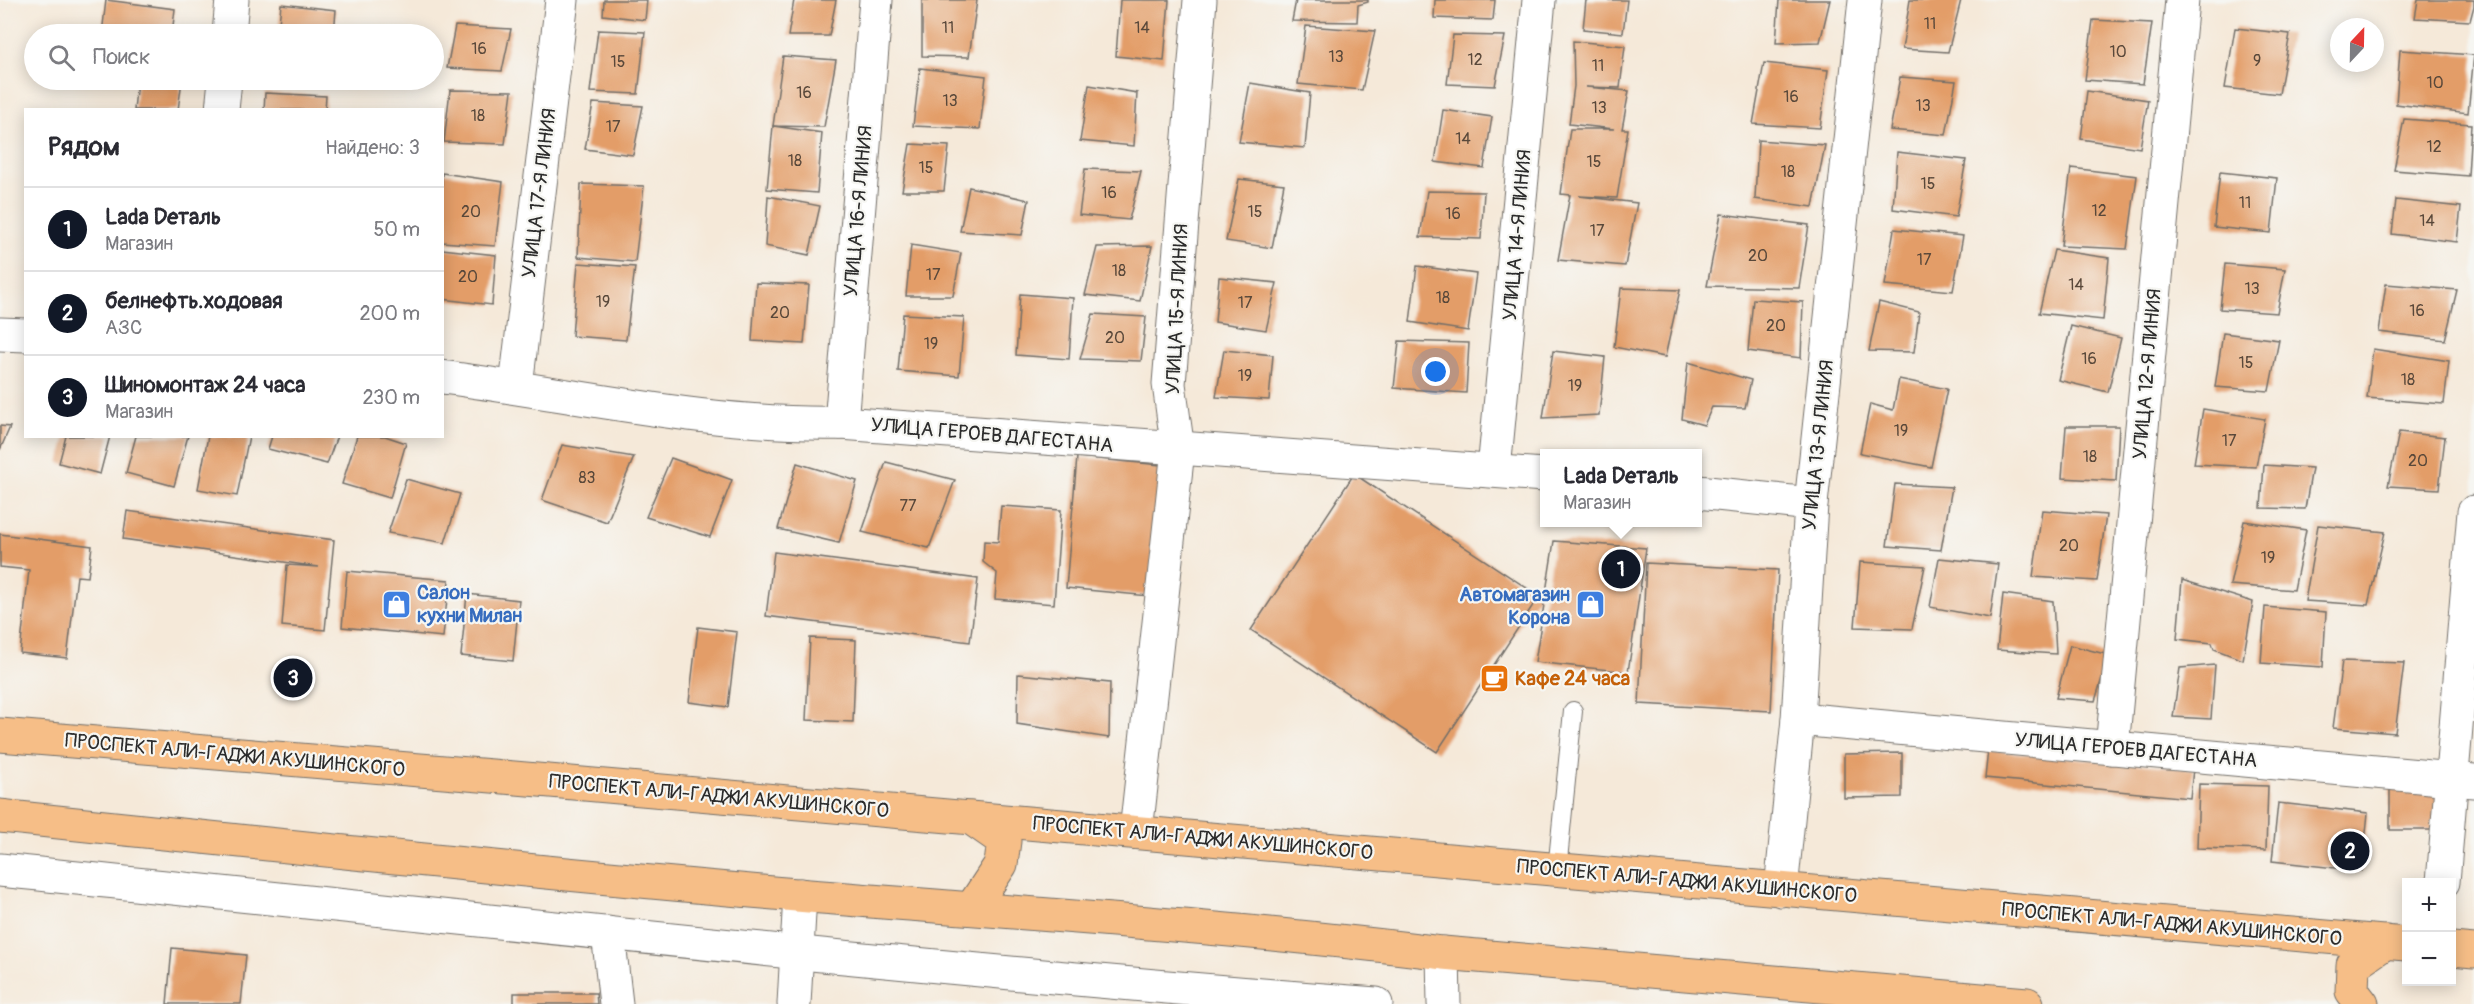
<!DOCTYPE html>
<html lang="ru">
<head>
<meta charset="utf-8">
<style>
	body { margin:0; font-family:Pangolin,sans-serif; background:#f7f7f7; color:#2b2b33 }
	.controls { position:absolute; right:18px; bottom:18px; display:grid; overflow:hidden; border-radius:0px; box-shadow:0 3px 15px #0003 }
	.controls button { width:54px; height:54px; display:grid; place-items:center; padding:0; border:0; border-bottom:2px solid #e1e1e2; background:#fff; color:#2b2b33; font:30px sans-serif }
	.compass { position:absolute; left:2330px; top:18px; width:54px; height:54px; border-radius:50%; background:#fff; box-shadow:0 3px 15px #0003; rotate:22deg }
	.you { position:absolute; left:1436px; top:372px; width:21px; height:21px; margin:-15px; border:4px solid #fff; border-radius:50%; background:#1a73e8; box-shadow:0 0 0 9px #1a73e833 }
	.badge { display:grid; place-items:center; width:39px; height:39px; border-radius:50%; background:#111827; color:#fff; font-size:20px; font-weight:700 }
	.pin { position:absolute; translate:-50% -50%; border:3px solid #fff; box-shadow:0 2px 6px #0006 }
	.popup { position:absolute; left:1540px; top:449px; width:162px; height:78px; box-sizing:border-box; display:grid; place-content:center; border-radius:0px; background:#fff; filter:drop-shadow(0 2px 4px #0005); font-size:20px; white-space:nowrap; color:#7c7c81 }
	.popup b { font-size:22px; color:#2b2b33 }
	.popup::after { content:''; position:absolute; left:50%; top:100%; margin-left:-12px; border:12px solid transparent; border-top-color:#fff }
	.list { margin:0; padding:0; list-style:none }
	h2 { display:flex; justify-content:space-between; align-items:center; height:78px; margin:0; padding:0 24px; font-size:26px }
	h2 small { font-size:20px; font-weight:400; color:#7c7c81 }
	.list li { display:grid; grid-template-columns:39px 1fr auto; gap:18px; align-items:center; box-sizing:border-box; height:84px; padding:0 24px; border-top:2px solid #e1e1e2 }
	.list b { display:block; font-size:22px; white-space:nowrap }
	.list p { margin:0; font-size:20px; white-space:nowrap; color:#7c7c81 }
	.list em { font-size:20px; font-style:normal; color:#7c7c81 }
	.icon { flex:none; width:33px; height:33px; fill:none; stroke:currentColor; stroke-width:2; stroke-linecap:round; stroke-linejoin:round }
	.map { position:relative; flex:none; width:2474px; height:1004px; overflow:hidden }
	.search { position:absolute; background:#fff; box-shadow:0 3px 15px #0003; left:24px; top:24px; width:420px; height:66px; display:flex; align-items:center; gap:15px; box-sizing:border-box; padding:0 21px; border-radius:33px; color:#7c7c81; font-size:22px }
	.panel { position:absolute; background:#fff; box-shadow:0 3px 15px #0003; left:24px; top:108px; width:420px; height:330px; border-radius:0px }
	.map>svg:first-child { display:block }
	.building { fill:#e39d68 }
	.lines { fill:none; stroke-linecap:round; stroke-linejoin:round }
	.service-casing { stroke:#726e68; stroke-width:20 }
	.minor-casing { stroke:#726e68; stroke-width:35 }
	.primary-casing { stroke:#726e68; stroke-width:35 }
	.service { stroke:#fff; stroke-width:18 }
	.minor { stroke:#fff; stroke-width:33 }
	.primary { stroke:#f6be87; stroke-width:33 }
	.labels { text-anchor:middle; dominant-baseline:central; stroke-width:4.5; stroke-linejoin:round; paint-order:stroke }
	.number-label { font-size:16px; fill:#59483a }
	.street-label { font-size:20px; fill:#2b2b2b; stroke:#f6f6f2 }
	.shop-label { font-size:20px; font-weight:bold; fill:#366cbe; stroke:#f6f6f2; text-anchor:start }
	.food-label { font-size:20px; font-weight:bold; fill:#c56008; stroke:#f6f6f2; text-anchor:start }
</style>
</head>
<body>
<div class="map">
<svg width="2474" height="1004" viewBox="0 0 2474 1004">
	<rect width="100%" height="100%" fill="#f6f6f2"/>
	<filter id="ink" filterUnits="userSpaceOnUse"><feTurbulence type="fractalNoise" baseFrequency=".0167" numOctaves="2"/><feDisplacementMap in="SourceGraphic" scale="12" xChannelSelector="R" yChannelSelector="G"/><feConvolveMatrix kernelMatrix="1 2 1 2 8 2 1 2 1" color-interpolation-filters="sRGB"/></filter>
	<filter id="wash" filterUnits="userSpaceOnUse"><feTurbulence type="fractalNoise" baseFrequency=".008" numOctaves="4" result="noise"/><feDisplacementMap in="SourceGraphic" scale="24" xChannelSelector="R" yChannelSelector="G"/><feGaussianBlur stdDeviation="1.35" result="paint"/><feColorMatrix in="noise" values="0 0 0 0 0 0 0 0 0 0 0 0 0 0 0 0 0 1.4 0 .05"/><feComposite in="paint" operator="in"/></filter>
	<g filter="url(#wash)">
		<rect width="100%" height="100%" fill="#f5e9d9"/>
		<g id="blocks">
			<g class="building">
				<polygon points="106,0 175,9 172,34 102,34"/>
				<polygon points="604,0 647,0 645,20 603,15"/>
				<polygon points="794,0 836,0 829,36 788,36"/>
				<polygon points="922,0 977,0 969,57 922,56"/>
				<polygon points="1120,0 1169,0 1164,61 1116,56"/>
				<polygon points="1296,0 1368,0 1368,2 1358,5 1357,22 1292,21"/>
				<polygon points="1435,0 1495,0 1493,20 1434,18"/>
				<polygon points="1586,0 1627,0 1623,33 1583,29"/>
				<polygon points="1779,0 1830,0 1820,42 1776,43"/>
				<polygon points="1910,0 1961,0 1948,52 1902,49"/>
				<polygon points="2418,0 2474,0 2474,6 2470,21 2415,18"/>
				<polygon points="281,4 336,10 334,34 278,34"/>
				<polygon points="2093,20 2152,23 2143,84 2085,80"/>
				<polygon points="455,26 511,29 502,71 447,68"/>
				<polygon points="1306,26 1375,31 1362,90 1298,84"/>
				<polygon points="2235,28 2290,34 2279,94 2225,88"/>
				<polygon points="598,30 645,32 638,94 590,92"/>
				<polygon points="1453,35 1505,36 1495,86 1447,84"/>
				<polygon points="1573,41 1625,46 1620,88 1586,87 1629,91 1622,129 1628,129 1617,198 1579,196 1637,203 1625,266 1558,260 1570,195 1561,194 1570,129 1614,129 1569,124 1574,86"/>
				<polygon points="2400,50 2474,55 2468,113 2396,104"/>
				<polygon points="783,56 836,60 824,127 773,126"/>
				<polygon points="1764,63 1828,70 1820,128 1753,124"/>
				<polygon points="920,68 986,76 980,129 913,126"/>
				<polygon points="1900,77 1956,81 1946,135 1890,130"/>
				<polygon points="137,80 182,80 178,110 134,110"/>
				<polygon points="1250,83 1310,93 1305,148 1239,142"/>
				<polygon points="1089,85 1137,93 1134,146 1080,141"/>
				<polygon points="450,90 512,91 505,144 444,142"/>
				<polygon points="2087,91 2148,100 2140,148 2081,139"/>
				<polygon points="265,93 326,96 325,110 264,110"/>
				<polygon points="593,103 643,106 633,155 585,149"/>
				<polygon points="1443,110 1492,117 1484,168 1435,162"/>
				<polygon points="2404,119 2471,124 2468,176 2394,170"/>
				<polygon points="773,126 822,133 817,193 767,189"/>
				<polygon points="1758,140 1825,145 1813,207 1755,199"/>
				<polygon points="910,144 949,146 944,191 902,191"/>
				<polygon points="1897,152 1966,160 1956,217 1893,209"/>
				<polygon points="2071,168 2137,176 2127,249 2061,246"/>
				<polygon points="1085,169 1141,171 1129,220 1079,215"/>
				<polygon points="2220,172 2277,178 2271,233 2214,227"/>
				<polygon points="442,173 503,182 495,246 442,242"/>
				<polygon points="1239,179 1284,184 1272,248 1226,241"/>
				<polygon points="581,184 644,186 635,262 578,257"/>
				<polygon points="969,187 1029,200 1022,235 960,231"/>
				<polygon points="1427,191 1484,192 1481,239 1420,237"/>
				<polygon points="768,196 820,206 809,255 765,246"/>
				<polygon points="2396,200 2461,207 2457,242 2392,234"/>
				<polygon points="1721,214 1809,225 1799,288 1707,286"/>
				<polygon points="1894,229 1963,236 1953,291 1885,285"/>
				<polygon points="911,245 961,253 953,296 906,296"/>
				<polygon points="1152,246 1140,301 1085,295 1097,247"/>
				<polygon points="442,249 496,255 492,305 442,299"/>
				<polygon points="2054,250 2109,258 2103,320 2039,313"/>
				<polygon points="578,263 635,267 626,340 572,336"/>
				<polygon points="2225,264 2285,269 2277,313 2220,309"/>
				<polygon points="1417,266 1476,274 1468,331 1410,322"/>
				<polygon points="1219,277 1277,283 1266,330 1215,322"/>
				<polygon points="756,283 809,285 804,344 752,341"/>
				<polygon points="2386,284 2457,290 2445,340 2379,332"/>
				<polygon points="1621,288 1680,290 1665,357 1614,347"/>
				<polygon points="1020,294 1073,298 1069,359 1016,355"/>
				<polygon points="1753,299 1803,302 1801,358 1748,351"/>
				<polygon points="1879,302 1919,312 1914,352 1869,351"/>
				<polygon points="903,314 964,317 959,376 898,371"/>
				<polygon points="1093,314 1146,317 1141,361 1080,359"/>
				<polygon points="2071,326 2121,338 2108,392 2058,380"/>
				<polygon points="2223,333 2279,340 2269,391 2215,387"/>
				<polygon points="1399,341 1469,343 1466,393 1394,388"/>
				<polygon points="2373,349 2449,361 2444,404 2367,398"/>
				<polygon points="1224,350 1273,355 1269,400 1216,397"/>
				<polygon points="1553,351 1605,357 1599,415 1543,418"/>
				<polygon points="1688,362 1751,380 1745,408 1712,407 1704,425 1682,419"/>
				<polygon points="1899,379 1947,389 1931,467 1860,453 1870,404 1893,410"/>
				<polygon points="2203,409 2265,419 2256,467 2194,464"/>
				<polygon points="0,426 10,427 0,450"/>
				<polygon points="2066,426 2119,426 2116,481 2062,478"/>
				<polygon points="2399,432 2445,437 2439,489 2388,486"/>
				<polygon points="66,436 110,436 100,474 59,463"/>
				<polygon points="136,436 188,436 174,486 126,473"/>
				<polygon points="208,436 249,436 237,496 198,489"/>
				<polygon points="272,436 337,436 327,464 268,449"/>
				<polygon points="357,436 385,436 406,443 390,498 342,484"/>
				<polygon points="562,445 634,457 607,522 542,500"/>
				<polygon points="1077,457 1161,465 1149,596 1066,588"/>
				<polygon points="671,458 732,480 710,537 646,517"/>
				<polygon points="886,462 955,480 929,548 862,532"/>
				<polygon points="797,463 857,481 839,543 778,529"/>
				<polygon points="2264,465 2312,468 2305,509 2261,508"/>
				<polygon points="1354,474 1539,596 1437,752 1251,630"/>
				<polygon points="406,479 460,494 445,543 388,533"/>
				<polygon points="1895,484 1952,487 1941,550 1887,546"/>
				<polygon points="1001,506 1061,510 1054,604 995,599 997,573 983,562 984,541 998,542"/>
				<polygon points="2042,510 2106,515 2097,581 2033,577"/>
				<polygon points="127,511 334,540 325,630 282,626 287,565 319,567 123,539"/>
				<polygon points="2244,521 2306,530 2294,590 2230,585"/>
				<polygon points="2318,525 2385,532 2368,605 2305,601"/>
				<polygon points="0,534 92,546 88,577 77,576 67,658 20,653 29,570 0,567"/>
				<polygon points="1554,541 1646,548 1628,672 1535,662"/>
				<polygon points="774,552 978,579 970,642 766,616"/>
				<polygon points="1939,558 1998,564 1990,618 1930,607"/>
				<polygon points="1860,562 1925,566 1912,629 1855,627"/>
				<polygon points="1646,563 1778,570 1771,711 1639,704"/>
				<polygon points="347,571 449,580 443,637 342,627"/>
				<polygon points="2182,580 2253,602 2243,660 2214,649 2212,643 2177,639"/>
				<polygon points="467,594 519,600 513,661 461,656"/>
				<polygon points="2003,594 2053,601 2056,654 1997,650"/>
				<polygon points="2265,607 2326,612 2323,667 2261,663"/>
				<polygon points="698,627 737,632 728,707 689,702"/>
				<polygon points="810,638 856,640 853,722 806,720"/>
				<polygon points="2070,645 2109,655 2095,701 2056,698"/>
				<polygon points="2342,661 2404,663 2395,733 2333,728"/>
				<polygon points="2215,665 2211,719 2173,717 2180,668"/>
				<polygon points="1018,674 1110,683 1109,738 1017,724"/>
				<polygon points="1988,750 2193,769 2190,798 1985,778"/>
				<polygon points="1902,753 1902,797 1844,798 1844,754"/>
				<polygon points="2199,784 2268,786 2266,850 2197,848"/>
				<rect x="2390" y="785" width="52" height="45"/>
				<polygon points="2278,803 2368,813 2362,871 2272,861"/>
				<polygon points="172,948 246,955 241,1004 167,1004"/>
				<polygon points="514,993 596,993 597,1004 514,1004"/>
			</g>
		</g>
	</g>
	<g filter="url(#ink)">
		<use href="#blocks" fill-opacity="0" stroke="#726e68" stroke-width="1.5"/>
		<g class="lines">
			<defs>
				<polyline id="service" points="1557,870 1573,711"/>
				<g id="minor">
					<polyline points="229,34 232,0"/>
					<polyline points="222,110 225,80"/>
					<polyline points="0,334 26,335"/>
					<path d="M442,377C574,394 707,426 841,423L1544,475"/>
					<polyline points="516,386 562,0"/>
					<polyline points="841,423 876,0"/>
					<polyline points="1494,470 1539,0"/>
					<polyline points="1698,492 1811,504"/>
					<polyline points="1798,719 2474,781"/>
					<polyline points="2112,748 2182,0"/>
					<polyline points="1136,832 1178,450 1169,384 1200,0"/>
					<path d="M0,870C458,917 916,969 1376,1004"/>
					<polyline points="2443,882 2474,512"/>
					<polyline points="1781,890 1798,719 1811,504 1865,0"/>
					<polyline points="608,933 616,1004"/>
					<polyline points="1443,953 1444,1004"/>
					<polyline points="794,1004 800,895"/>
				</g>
				<g id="primary">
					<polyline points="0,735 492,776 2406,944"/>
					<path d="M0,816C266,844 531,872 797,895C1013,913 1229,926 1443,953L2027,1004"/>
					<polyline points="971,818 1004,841 1001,864 972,908"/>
					<polyline points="2452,949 2474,951"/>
					<polyline points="2362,1004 2352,991 2353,965 2386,942"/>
				</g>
			</defs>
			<use href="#service" class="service-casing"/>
			<use href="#minor" class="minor-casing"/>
			<use href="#primary" class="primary-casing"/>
			<use href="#service" class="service"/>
			<use href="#minor" class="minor"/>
			<use href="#primary" class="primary"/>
		</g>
	</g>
	<defs>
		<symbol id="shop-square" viewBox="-11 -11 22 22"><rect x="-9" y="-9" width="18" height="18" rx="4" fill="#3f7fe0" stroke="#f6f6f2"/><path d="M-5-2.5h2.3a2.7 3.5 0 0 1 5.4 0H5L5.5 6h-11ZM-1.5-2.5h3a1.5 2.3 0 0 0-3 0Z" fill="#fff"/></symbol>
		<symbol id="cafe-square" viewBox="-11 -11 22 22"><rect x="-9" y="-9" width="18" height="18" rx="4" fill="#e8710a" stroke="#f6f6f2"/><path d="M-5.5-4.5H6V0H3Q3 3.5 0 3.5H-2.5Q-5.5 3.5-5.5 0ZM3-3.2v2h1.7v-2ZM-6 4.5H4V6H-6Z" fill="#fff"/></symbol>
	</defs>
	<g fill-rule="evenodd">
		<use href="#shop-square" x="380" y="588" width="33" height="33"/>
		<use href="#shop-square" x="1574" y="588" width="33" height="33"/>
		<use href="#cafe-square" x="1478" y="662" width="33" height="33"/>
	</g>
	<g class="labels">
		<g class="number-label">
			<text x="1930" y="24">11</text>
			<text x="948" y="28">11</text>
			<text x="1142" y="28">14</text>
			<text x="479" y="49">16</text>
			<text x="2118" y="52">10</text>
			<text x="1336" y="57">13</text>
			<text x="1475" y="60">12</text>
			<text x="2257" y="61">9</text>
			<text x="618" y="62">15</text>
			<text x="1598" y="66">11</text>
			<text x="2435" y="83">10</text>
			<text x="804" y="93">16</text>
			<text x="1791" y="97">16</text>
			<text x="950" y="101">13</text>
			<text x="1923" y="106">13</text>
			<text x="1599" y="108">13</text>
			<text x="478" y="116">18</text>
			<text x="613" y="127">17</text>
			<text x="1463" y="139">14</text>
			<text x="2434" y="147">12</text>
			<text x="795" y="161">18</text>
			<text x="1594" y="162">15</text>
			<text x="926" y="168">15</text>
			<text x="1788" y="172">18</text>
			<text x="1928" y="184">15</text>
			<text x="1109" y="193">16</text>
			<text x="2245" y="203">11</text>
			<text x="2099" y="211">12</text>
			<text x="471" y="212">20</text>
			<text x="1255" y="212">15</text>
			<text x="1453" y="214">16</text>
			<text x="2427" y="221">14</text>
			<text x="1597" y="231">17</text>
			<text x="1758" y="256">20</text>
			<text x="1924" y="260">17</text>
			<text x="1119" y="271">18</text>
			<text x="933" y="275">17</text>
			<text x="468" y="277">20</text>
			<text x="2076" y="285">14</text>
			<text x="2252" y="289">13</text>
			<text x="1443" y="298">18</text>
			<text x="603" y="302">19</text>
			<text x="1245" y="303">17</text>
			<text x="2417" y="311">16</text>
			<text x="780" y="313">20</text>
			<text x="1776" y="326">20</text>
			<text x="1115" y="338">20</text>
			<text x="931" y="344">19</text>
			<text x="2089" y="359">16</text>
			<text x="2246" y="363">15</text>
			<text x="1245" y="376">19</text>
			<text x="2408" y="380">18</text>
			<text x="1575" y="386">19</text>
			<text x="1901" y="431">19</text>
			<text x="2229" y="441">17</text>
			<text x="2090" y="457">18</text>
			<text x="2418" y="461">20</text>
			<text x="587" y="478">83</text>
			<text x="908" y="506">77</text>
			<text x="2069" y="546">20</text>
			<text x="2268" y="558">19</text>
		</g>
		<g class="street-label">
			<text transform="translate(539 193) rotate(-83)">УЛИЦА 17-Я ЛИНИЯ</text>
			<text transform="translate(858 211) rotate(-85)">УЛИЦА 16-Я ЛИНИЯ</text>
			<text transform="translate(1517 235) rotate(-85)">УЛИЦА 14-Я ЛИНИЯ</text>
			<text transform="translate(1177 309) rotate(-87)">УЛИЦА 15-Я ЛИНИЯ</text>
			<text transform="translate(2147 374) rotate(-85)">УЛИЦА 12-Я ЛИНИЯ</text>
			<text transform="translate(992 435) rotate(5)">УЛИЦА ГЕРОЕВ ДАГЕСТАНА</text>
			<text transform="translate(1818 445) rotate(-84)">УЛИЦА 13-Я ЛИНИЯ</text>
			<text transform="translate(2136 750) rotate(5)">УЛИЦА ГЕРОЕВ ДАГЕСТАНА</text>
			<text transform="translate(235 755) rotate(5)">ПРОСПЕКТ АЛИ-ГАДЖИ АКУШИНСКОГО</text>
			<text transform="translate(719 796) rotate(5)">ПРОСПЕКТ АЛИ-ГАДЖИ АКУШИНСКОГО</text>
			<text transform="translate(1203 838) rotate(5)">ПРОСПЕКТ АЛИ-ГАДЖИ АКУШИНСКОГО</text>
			<text transform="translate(1687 881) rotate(5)">ПРОСПЕКТ АЛИ-ГАДЖИ АКУШИНСКОГО</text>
			<text transform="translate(2172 924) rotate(5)">ПРОСПЕКТ АЛИ-ГАДЖИ АКУШИНСКОГО</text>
		</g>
		<g class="shop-label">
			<text x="417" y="592">Салон<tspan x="417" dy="23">кухни Милан</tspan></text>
			<text x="1570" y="594" text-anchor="end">Автомагазин<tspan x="1570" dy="23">Корона</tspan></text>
		</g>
		<g class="food-label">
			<text x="1515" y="678">Кафе 24 часа</text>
		</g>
	</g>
</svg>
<div class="controls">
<button>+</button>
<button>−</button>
</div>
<svg class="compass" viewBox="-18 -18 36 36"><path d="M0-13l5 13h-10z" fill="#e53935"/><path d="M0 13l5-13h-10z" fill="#7c7c81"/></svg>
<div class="you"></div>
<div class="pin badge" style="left:1621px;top:569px">1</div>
<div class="popup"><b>Lada Dеталь</b>Магазин</div>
<div class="pin badge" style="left:2350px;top:851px">2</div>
<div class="pin badge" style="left:293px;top:678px">3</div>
<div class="search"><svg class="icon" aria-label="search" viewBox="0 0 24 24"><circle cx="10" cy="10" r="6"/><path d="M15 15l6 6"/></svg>Поиск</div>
<section class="panel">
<h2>Рядом<small>Найдено: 3</small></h2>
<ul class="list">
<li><span class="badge">1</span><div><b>Lada Dеталь</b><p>Магазин</p></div><em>50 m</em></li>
<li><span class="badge">2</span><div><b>белнефть.ходовая</b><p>АЗС</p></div><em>200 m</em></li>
<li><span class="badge">3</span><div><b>Шиномонтаж 24 часа</b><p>Магазин</p></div><em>230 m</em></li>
</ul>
</section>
</div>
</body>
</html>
